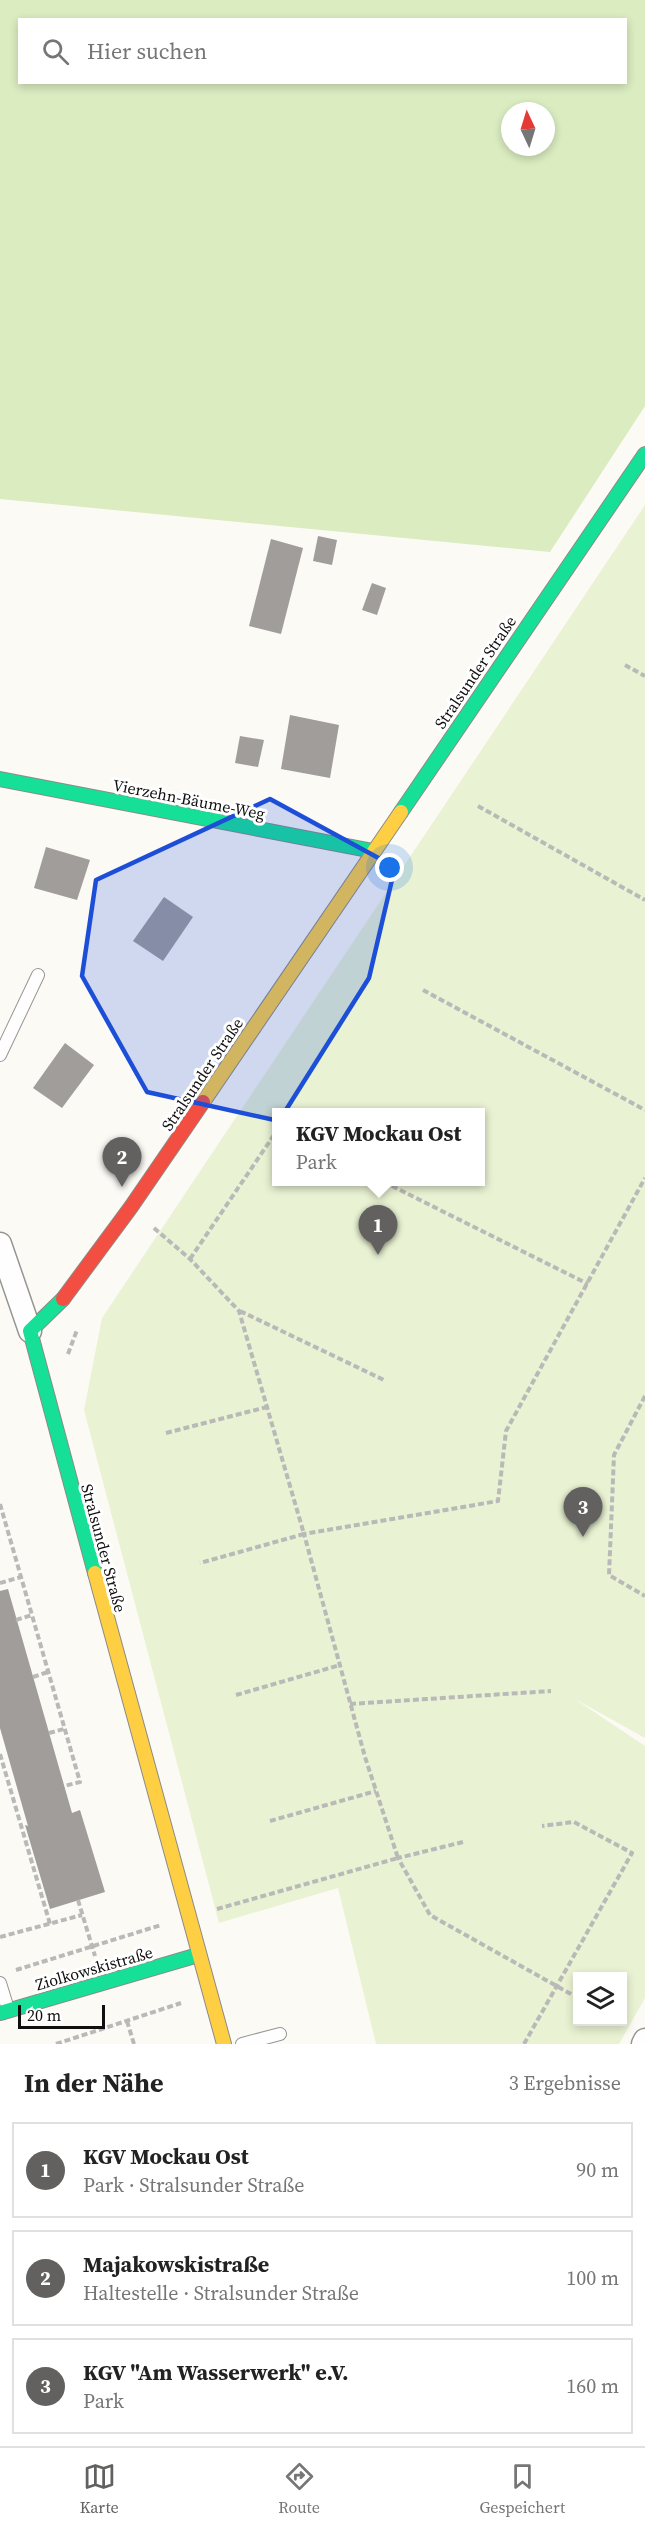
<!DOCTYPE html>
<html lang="de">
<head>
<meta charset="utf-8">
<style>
	body { margin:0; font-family:"Source Serif 4",serif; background:#f2f2f2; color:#222 }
	.controls { position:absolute; right:18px; bottom:18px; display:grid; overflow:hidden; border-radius:0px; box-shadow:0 3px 9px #0003 }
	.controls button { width:54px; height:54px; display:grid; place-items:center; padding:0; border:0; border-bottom:2px solid #e0e0e0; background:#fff; color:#222; font:30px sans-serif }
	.compass { position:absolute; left:501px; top:102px; width:54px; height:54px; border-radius:50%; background:#fff; box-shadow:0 3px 9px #0003; rotate:356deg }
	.scale { position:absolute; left:18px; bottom:15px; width:87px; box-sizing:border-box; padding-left:6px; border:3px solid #0f0f0f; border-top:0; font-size:16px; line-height:21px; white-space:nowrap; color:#0f0f0f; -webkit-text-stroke:4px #fff; paint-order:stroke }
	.you { position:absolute; left:390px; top:868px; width:21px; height:21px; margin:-15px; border:4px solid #fff; border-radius:50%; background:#1a73e8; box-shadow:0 0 0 9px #1a73e833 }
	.badge { display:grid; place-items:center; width:39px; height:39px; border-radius:50%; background:#626160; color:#fff; font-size:20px; font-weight:700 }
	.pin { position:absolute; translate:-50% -50px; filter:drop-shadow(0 2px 3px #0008) }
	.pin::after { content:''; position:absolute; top:32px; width:21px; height:18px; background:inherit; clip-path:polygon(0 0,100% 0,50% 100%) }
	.popup { position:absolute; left:272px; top:1108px; width:213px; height:78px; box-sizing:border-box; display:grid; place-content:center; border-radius:0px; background:#fff; filter:drop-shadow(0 2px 4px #0005); font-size:20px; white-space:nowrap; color:#767676 }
	.popup b { font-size:22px; color:#222 }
	.popup::after { content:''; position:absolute; left:50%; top:100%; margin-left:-12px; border:12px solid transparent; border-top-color:#fff }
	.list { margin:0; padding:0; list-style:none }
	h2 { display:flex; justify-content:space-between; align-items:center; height:78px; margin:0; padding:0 24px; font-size:26px }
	h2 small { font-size:20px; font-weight:400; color:#767676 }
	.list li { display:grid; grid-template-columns:39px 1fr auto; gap:18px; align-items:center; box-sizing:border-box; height:96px; margin:0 12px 12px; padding:0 12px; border:2px solid #e0e0e0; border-radius:0px }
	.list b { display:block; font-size:22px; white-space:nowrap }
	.list p { margin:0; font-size:20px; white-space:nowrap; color:#767676 }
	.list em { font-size:20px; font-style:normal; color:#767676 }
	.icon { flex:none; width:33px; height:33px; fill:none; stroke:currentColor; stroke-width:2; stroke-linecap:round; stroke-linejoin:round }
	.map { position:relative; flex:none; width:645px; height:2044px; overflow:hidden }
	.search { position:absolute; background:#fff; box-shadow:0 3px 9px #0003; left:18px; right:18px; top:18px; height:66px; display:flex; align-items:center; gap:15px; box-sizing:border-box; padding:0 21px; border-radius:0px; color:#767676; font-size:22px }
	.sheet { height:402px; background:#fff }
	nav { display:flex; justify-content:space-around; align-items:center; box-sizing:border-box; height:84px; border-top:2px solid #e0e0e0; background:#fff; font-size:16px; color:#767676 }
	nav a { display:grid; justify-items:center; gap:3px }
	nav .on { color:#626160 }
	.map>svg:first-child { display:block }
	.green { fill:#e9f3d3; fill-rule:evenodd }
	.forest { fill:#daecc0; fill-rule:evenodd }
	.building { fill:#a09d9a }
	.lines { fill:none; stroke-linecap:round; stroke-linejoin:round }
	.lane-casing { stroke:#969593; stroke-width:14 }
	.street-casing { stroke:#969593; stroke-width:25 }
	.fast-casing { stroke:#8c8b89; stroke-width:16 }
	.slow-casing { stroke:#8c8b89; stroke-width:16 }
	.jam-casing { stroke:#8c8b89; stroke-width:16 }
	.path { stroke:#b9b9b8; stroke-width:4; stroke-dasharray:6 3; stroke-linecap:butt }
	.lane { stroke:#fffefe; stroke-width:12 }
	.street { stroke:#fffefe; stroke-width:22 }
	.fast { stroke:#16e098; stroke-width:14 }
	.slow { stroke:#ffcf43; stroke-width:14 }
	.jam { stroke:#f24e42; stroke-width:14 }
	.marked { fill:#1d4ed8; fill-opacity:0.2; stroke:#1d4ed8; stroke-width:4.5; stroke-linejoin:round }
	.labels { text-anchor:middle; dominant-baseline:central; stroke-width:6; stroke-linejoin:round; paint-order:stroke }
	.street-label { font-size:16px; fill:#0f0f0f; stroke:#fff }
</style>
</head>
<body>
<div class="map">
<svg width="645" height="2044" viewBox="0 0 645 2044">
	<rect width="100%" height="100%" fill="#fcfaf5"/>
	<path class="green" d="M645,505V1738L575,1699L645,1746V1998L619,2044H376L338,1888L219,1923L84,1410L102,1318ZM276,1112H480V1182H276ZM578,1976H622V2022H578Z"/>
	<path class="forest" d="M0,0H645V406L550,552L0,499ZM20,20H626V82H20ZM510,111H546V147H510Z"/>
	<g class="building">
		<polygon points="318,536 337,540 332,565 313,561"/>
		<polygon points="271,539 303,548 281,634 249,626"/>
		<polygon points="372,583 386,588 377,615 362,610"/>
		<polygon points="290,715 339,725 330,778 281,769"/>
		<polygon points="240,736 264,740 258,767 235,763"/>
		<polygon points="46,847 90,860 77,900 34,888"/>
		<polygon points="164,897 193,917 163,961 133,941"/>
		<polygon points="65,1043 94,1065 62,1108 33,1088"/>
		<polygon points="8,1589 72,1813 80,1810 105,1892 50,1909 25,1825 28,1826 0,1728 0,1591"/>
	</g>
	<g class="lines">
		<defs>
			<g id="lane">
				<polyline points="0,1055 38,975"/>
				<polyline points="0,1983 8,2009"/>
				<polyline points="242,2044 280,2034"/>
			</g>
			<g id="street">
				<polyline points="0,1244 30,1331"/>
				<polyline points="643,2044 645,2040"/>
			</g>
			<g id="fast">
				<polyline points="0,779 373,851"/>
				<polyline points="401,812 645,454"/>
				<polyline points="63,1299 30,1331 95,1573"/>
				<polyline points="0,2013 198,1955"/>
			</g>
			<g id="slow">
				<polyline points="203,1102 401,812"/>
				<polyline points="95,1573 224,2044"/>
			</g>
			<polyline id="jam" points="63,1299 131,1207 203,1102"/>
		</defs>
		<use href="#lane" class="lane-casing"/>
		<use href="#street" class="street-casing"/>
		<use href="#fast" class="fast-casing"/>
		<use href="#slow" class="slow-casing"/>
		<use href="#jam" class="jam-casing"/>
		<g class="path">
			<polyline points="625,665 645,676"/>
			<polyline points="478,806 645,900"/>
			<polyline points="423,990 645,1110"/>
			<polyline points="384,1182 588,1284"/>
			<polyline points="154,1228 190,1259 239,1311 304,1534 200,1563"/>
			<polyline points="190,1259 276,1132"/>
			<polyline points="240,1311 386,1381"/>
			<polyline points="68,1354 77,1330"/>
			<polyline points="645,1396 614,1455 609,1575 645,1596"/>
			<polyline points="166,1433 267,1407"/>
			<polyline points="0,1504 80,1782 64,1786"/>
			<polyline points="0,1583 21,1577"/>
			<polyline points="16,1620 32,1615"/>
			<polyline points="33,1677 48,1672"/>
			<polyline points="236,1695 340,1665"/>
			<polyline points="350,1704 551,1691"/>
			<polyline points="49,1733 64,1729"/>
			<polyline points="0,1754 50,1924"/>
			<polyline points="270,1821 376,1791"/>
			<polyline points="463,1842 398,1858 430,1915 578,1998"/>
			<polyline points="78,1900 95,1956"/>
			<polyline points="217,1909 398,1858 365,1757 304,1534 498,1501 506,1431 645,1178"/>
			<polyline points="0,1937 82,1915"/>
			<polyline points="16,1970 161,1925"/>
			<polyline points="127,2021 134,2044"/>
			<polyline points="56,2044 181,2003"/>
			<polyline points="524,2044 632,1853 574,1822 542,1826"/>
		</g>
		<use href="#lane" class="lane"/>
		<use href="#street" class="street"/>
		<use href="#fast" class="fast"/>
		<use href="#slow" class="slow"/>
		<use href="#jam" class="jam"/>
	</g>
	<path class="marked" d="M270,799L395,867L369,978L279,1121L147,1092L82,976L96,880Z"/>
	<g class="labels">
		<g class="street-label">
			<text transform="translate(475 672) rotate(-56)">Stralsunder Straße</text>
			<text transform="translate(189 799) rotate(11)">Vierzehn-Bäume-Weg</text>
			<text transform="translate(202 1074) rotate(-56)">Stralsunder Straße</text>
			<text transform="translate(104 1548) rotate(75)">Stralsunder Straße</text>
			<text transform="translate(94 1968) rotate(-16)">Ziolkowskistraße</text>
		</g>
	</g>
</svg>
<div class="controls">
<button><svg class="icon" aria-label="layers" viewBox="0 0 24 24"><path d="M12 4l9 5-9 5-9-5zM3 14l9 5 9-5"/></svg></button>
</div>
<svg class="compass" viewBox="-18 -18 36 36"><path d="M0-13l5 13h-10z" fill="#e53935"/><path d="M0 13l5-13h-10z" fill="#767676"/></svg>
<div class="scale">20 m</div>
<div class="you"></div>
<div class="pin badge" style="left:378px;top:1255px">1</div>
<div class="popup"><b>KGV Mockau Ost</b>Park</div>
<div class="pin badge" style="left:122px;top:1187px">2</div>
<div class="pin badge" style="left:583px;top:1537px">3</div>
<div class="search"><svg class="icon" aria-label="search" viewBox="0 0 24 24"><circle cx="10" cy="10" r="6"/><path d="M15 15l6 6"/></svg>Hier suchen</div>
</div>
<section class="sheet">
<h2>In der Nähe<small>3 Ergebnisse</small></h2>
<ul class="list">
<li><span class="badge">1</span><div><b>KGV Mockau Ost</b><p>Park · Stralsunder Straße</p></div><em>90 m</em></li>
<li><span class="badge">2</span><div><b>Majakowskistraße</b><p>Haltestelle · Stralsunder Straße</p></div><em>100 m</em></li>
<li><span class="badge">3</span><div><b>KGV &quot;Am Wasserwerk&quot; e.V.</b><p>Park</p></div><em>160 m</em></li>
</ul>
</section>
<nav>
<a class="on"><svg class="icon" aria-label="map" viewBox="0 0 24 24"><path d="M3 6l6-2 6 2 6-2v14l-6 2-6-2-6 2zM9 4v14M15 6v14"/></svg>Karte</a>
<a><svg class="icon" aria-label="directions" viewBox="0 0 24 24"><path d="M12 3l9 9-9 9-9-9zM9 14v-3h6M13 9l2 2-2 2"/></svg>Route</a>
<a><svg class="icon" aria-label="saved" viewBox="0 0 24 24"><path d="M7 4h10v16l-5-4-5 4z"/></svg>Gespeichert</a>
</nav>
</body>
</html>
